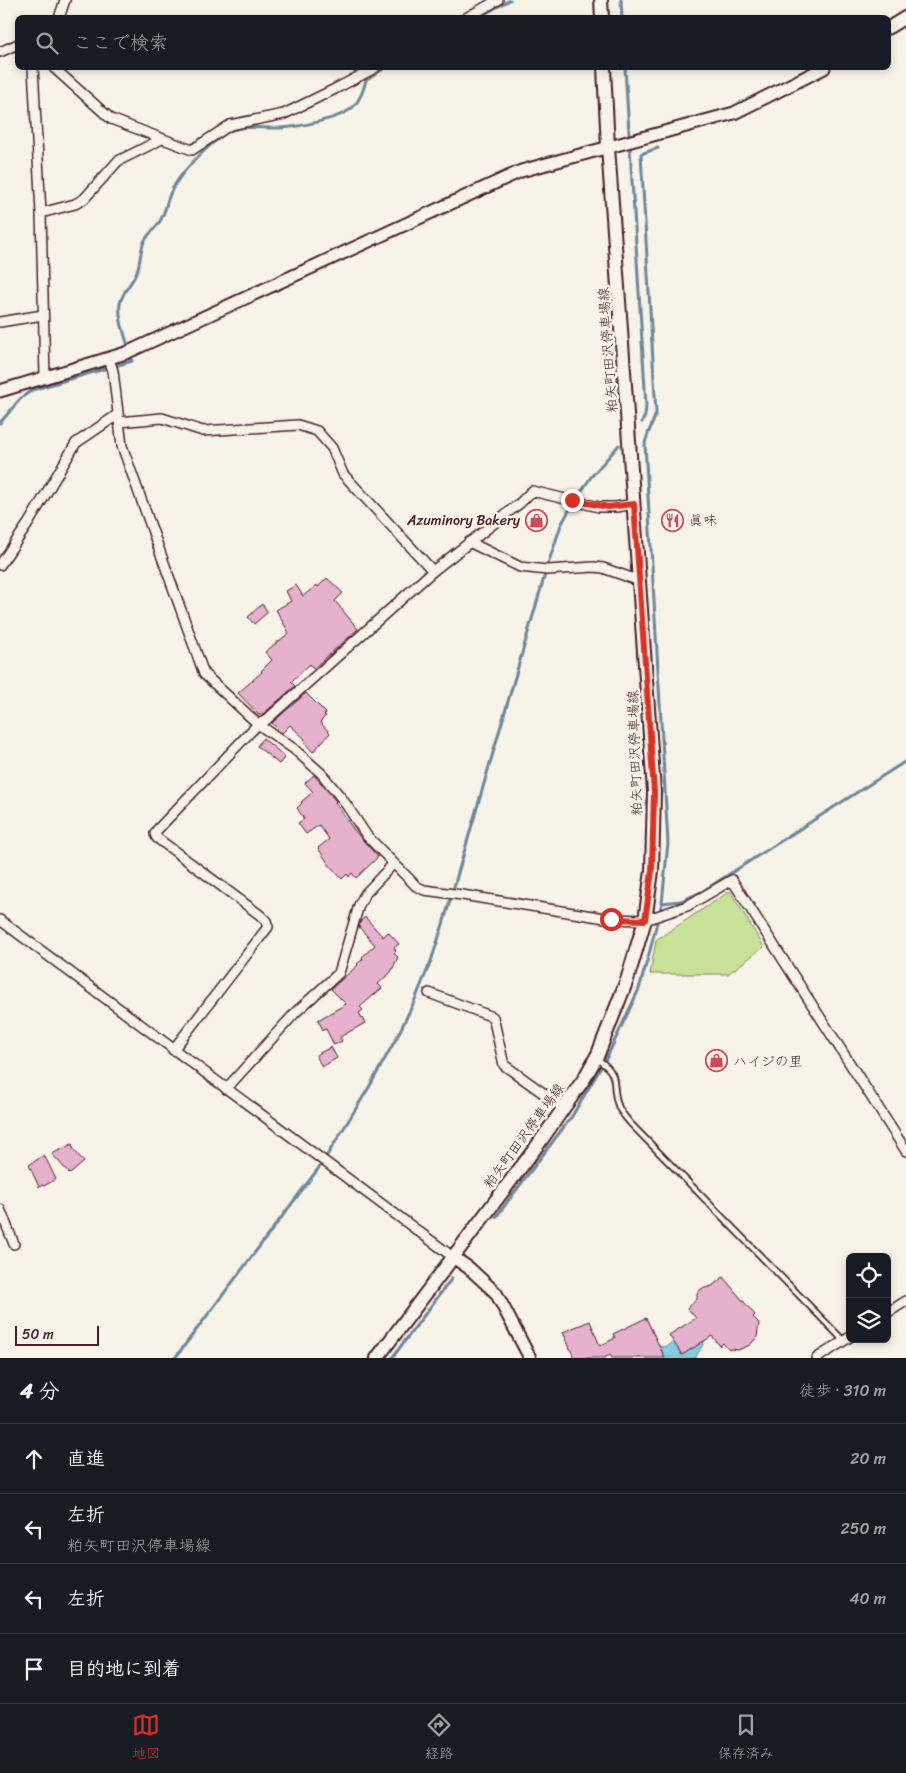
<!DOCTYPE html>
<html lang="ja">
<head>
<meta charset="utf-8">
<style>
	body { margin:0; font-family:Sriracha,"Klee One",sans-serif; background:#20242c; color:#f1f3f6 }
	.controls { position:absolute; right:15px; bottom:15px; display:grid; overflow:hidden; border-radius:8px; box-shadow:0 2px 8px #0003 }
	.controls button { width:45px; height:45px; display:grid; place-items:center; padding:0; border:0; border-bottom:1px solid #363941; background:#171b24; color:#f1f3f6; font:25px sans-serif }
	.scale { position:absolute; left:15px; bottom:12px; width:84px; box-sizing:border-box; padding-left:5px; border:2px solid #4a1f2b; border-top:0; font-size:14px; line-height:18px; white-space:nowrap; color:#4a1f2b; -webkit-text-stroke:4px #f7f3e8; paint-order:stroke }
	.stop { position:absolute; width:15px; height:15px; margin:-11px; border:4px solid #d93025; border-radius:50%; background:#fff }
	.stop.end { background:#d93025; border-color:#fff; box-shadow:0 1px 5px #0008 }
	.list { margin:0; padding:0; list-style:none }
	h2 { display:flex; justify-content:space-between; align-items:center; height:65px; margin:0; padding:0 20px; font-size:21px }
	h2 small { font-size:16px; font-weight:400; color:#9ea1a6 }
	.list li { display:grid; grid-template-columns:32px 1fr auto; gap:15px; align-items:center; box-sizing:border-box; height:70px; padding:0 20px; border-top:1px solid #363941 }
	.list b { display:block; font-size:19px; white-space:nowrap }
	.list p { margin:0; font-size:16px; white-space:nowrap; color:#9ea1a6 }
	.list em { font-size:16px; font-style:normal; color:#9ea1a6 }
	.icon { flex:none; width:28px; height:28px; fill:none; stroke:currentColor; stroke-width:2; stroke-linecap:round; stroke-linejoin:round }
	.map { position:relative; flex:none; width:906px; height:1358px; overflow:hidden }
	.search { position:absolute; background:#171b24; box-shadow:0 2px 8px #0003; left:15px; right:15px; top:15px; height:55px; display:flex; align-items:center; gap:12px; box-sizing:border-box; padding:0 18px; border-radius:8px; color:#9ea1a6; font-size:19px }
	.sheet { height:345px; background:#171b24 }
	nav { display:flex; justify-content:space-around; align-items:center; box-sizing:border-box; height:70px; border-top:1px solid #363941; background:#171b24; font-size:14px; color:#9ea1a6 }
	nav a { display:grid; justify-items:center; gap:2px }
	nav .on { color:#d93025 }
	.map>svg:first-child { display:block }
	.green { fill:#c7e197; stroke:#888061 }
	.water { fill:#83cde3; stroke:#6c8799 }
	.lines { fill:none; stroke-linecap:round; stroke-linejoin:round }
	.stream { stroke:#6c8799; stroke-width:3 }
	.building { fill:#e5b1cd; stroke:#4a1f2b }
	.service-casing { stroke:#4a1f2b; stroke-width:8 }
	.minor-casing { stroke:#4a1f2b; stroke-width:12 }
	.tertiary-casing { stroke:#4a1f2b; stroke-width:15 }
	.secondary-casing { stroke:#4a1f2b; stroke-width:16 }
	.service { stroke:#f7f3e8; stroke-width:4.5 }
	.minor { stroke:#f7f3e8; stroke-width:9 }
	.tertiary { stroke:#f7f3e8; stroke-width:11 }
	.secondary { stroke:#f7f3e8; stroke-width:12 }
	.route { stroke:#d93025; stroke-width:6 }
	.labels { text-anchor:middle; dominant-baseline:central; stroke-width:5; stroke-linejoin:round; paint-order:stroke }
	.street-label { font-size:14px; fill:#4a1f2b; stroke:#f7f3e8 }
	.poi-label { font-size:14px; fill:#4a1f2b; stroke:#f7f3e8; text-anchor:start }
</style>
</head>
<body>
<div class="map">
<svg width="906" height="1358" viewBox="0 0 906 1358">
	<rect width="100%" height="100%" fill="#f7f3e8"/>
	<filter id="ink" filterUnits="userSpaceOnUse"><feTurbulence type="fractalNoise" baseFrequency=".02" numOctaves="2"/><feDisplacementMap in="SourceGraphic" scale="10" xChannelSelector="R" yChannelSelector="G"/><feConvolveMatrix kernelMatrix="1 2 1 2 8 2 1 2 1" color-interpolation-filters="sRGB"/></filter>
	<g filter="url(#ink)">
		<polygon class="green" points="730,891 764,947 728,974 650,974 656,940"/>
		<polygon class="water" points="703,1339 705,1341 696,1357 693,1358 665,1358 660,1347 667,1346 674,1342 682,1355 702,1342"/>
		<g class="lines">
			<g class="stream">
				<polyline points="621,0 622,18"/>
				<polyline points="477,18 510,0"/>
				<polyline points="625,68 646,405 645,416 642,422"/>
				<path d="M129,349C125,335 118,319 120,304C122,291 133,283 137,271C141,261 140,251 144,242C148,234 156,228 160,221C166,212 166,201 171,192C179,173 210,143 228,132C244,124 264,129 281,128C298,127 341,119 353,107C360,100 364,89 366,80L385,68"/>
				<polyline points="0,423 21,398 32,390 132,361 131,355"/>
				<polyline points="662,903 681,901 703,891 906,761"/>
				<path d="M496,1217L572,1116L607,1057L639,989L649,954L662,903L668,843L645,444C647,433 653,424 656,413L641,154L658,148"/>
				<polyline points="175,1358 321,1165 368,1089 397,1037 414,1002 431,961 444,921 548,564 561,525 571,507 591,477 619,445"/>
				<polyline points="392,1358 452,1278"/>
			</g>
		</g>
		<g class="building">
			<polygon points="327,578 343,593 335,601 358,629 313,669 310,664 291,682 295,686 262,715 259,715 238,693 262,672 261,671 272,660 265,652 289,633 276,610 291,601 286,591 296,585 303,596 317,585 318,587"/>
			<polygon points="262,604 268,612 254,624 248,617"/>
			<polygon points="306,693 326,713 324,715 326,716 320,722 330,733 313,752 303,741 305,739 290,725 282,733 272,723"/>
			<polygon points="263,738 285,757 279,764 257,746"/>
			<polygon points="314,775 336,801 335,802 354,830 378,857 356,878 352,873 349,877 347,874 342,879 330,866 318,848 329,839 319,825 306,834 298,823 304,819 297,808 302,803 301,802 313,792 305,783"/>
			<polygon points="365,917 383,937 388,932 399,944 394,948 396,951 394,953 398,957 391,972 378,984 382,988 360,1007 363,1010 359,1013 365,1023 340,1037 342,1041 334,1045 326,1029 323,1030 318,1020 346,1004 331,989 358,965 357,964 363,959 362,957 375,945 359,927 361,921"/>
			<polygon points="331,1047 337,1058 322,1067 316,1055"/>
			<polygon points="72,1144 74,1150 84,1162 70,1174 52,1154"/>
			<polygon points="44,1155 56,1179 44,1186 43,1185 39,1187 29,1165"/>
			<polygon points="723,1277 755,1315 753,1317 759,1323 757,1337 750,1345 738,1350 731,1349 729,1350 723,1343 720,1346 712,1336 682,1355 669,1335 696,1318 687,1308 697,1299 697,1294 701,1289 712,1286"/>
			<polygon points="646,1318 665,1358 612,1358 610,1355 604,1358 574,1358 563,1332 590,1321 600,1346 615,1338 613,1334"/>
		</g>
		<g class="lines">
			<defs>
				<path id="service" d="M597,1059C623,1076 609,1084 619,1108C622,1114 627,1119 631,1124L844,1341"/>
				<g id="minor">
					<polyline points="59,18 65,0"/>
					<polyline points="466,18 498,0"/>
					<polyline points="0,52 18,44"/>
					<polyline points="33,68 41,213 45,378"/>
					<polyline points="54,68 111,119 192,150 230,125 284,114 335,89 375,68"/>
					<polyline points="41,213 75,204 84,199 118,161 162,139"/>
					<polyline points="0,322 43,315"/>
					<polyline points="109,359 113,371 122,446 204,674 258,724 294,749 321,773 343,800 367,836 416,886 424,890 462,895 611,919 645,920 687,906 732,880 906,1151"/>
					<polyline points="119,422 162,418 203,431 298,425 317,431 332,448 343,474 433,571"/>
					<polyline points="469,542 520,567 547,570 594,567 603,568 640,581"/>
					<polyline points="0,565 28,524 76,443 117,415"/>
					<polyline points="0,920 453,1257"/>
					<polyline points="429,993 493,1017 504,1065 564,1108"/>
					<polyline points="173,1050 268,927 266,921 260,915 157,838 155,834 157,830 258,724 265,721 433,571 520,503 532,491 599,507 616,507 634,504"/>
					<polyline points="226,1089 296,1012 339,973 359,905 365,894 393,864"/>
					<polyline points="0,1209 14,1244"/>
					<polyline points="887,1313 906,1301"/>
					<polyline points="817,1358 850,1337"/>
				</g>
				<g id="tertiary">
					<polyline points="888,28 906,17"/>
					<polyline points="0,391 126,353 521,171 734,113 824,68"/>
					<polyline points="453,1257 469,1268 496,1293 530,1358"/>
				</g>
				<g id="secondary">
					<polyline points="601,0 602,18"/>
					<polyline points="377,1358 537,1146 584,1079 598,1054 627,980 645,920 652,871 654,792 608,147 604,68"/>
				</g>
			</defs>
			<use href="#service" class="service-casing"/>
			<use href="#minor" class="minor-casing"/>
			<use href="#tertiary" class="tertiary-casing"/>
			<use href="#secondary" class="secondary-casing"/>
			<use href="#service" class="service"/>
			<use href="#minor" class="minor"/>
			<use href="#tertiary" class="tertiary"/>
			<use href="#secondary" class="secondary"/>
		</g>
	</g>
	<g class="lines" filter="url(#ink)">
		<polyline class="route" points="572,500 608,507 634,504 654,792 652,871 645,920 611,919"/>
	</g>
	<defs>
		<symbol id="shop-ring" viewBox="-11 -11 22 22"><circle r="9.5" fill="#f7f3e8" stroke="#d1495b" stroke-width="1.5"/><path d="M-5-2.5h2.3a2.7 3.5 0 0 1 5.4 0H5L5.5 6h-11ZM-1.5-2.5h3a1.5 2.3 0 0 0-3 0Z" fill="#d1495b"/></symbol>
		<symbol id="restaurant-ring" viewBox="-11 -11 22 22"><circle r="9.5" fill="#f7f3e8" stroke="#d1495b" stroke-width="1.5"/><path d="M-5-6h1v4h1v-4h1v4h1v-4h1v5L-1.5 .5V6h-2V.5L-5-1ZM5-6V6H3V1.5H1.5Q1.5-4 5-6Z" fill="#d1495b"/></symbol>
	</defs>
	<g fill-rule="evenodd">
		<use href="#shop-ring" x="524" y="508" width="25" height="25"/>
		<use href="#restaurant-ring" x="660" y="508" width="25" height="25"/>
		<use href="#shop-ring" x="704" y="1048" width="25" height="25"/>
	</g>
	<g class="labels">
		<g class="street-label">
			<text transform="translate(608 350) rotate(-94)">粕矢町田沢停車場線</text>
			<text transform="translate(635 753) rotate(-92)">粕矢町田沢停車場線</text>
			<text transform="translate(524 1136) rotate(-54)">粕矢町田沢停車場線</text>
		</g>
		<g class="poi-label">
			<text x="520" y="520" text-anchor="end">Azuminory Bakery</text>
			<text x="689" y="520">眞味</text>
			<text x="733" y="1061">ハイジの里</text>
		</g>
	</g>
</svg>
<div class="controls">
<button><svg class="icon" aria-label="locate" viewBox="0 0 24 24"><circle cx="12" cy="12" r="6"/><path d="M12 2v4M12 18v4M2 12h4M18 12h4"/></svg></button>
<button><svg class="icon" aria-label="layers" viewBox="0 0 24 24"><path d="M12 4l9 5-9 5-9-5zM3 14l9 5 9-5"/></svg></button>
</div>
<div class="scale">50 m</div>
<div class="stop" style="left:611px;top:919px"></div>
<div class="stop end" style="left:572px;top:500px"></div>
<div class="search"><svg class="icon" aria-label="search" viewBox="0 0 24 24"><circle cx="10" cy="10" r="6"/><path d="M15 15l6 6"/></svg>ここで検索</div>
</div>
<section class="sheet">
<h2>4 分<small>徒歩 · 310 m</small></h2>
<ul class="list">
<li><svg class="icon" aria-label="ahead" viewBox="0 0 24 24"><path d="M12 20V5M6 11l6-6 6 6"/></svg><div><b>直進</b></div><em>20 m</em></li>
<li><svg class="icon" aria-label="left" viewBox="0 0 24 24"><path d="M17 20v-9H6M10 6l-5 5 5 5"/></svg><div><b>左折</b><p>粕矢町田沢停車場線</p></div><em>250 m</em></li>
<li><svg class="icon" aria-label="left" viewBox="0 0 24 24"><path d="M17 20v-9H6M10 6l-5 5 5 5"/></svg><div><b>左折</b></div><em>40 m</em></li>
<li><svg class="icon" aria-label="arrive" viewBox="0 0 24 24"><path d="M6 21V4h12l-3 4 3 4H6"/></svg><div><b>目的地に到着</b></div></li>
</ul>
</section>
<nav>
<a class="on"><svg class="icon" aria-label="map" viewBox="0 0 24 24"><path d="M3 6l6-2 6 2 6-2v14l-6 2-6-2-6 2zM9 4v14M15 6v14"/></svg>地図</a>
<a><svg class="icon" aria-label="directions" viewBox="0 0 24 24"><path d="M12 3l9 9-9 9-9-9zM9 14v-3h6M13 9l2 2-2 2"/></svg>経路</a>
<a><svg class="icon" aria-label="saved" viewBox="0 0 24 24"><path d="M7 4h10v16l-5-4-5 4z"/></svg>保存済み</a>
</nav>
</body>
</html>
